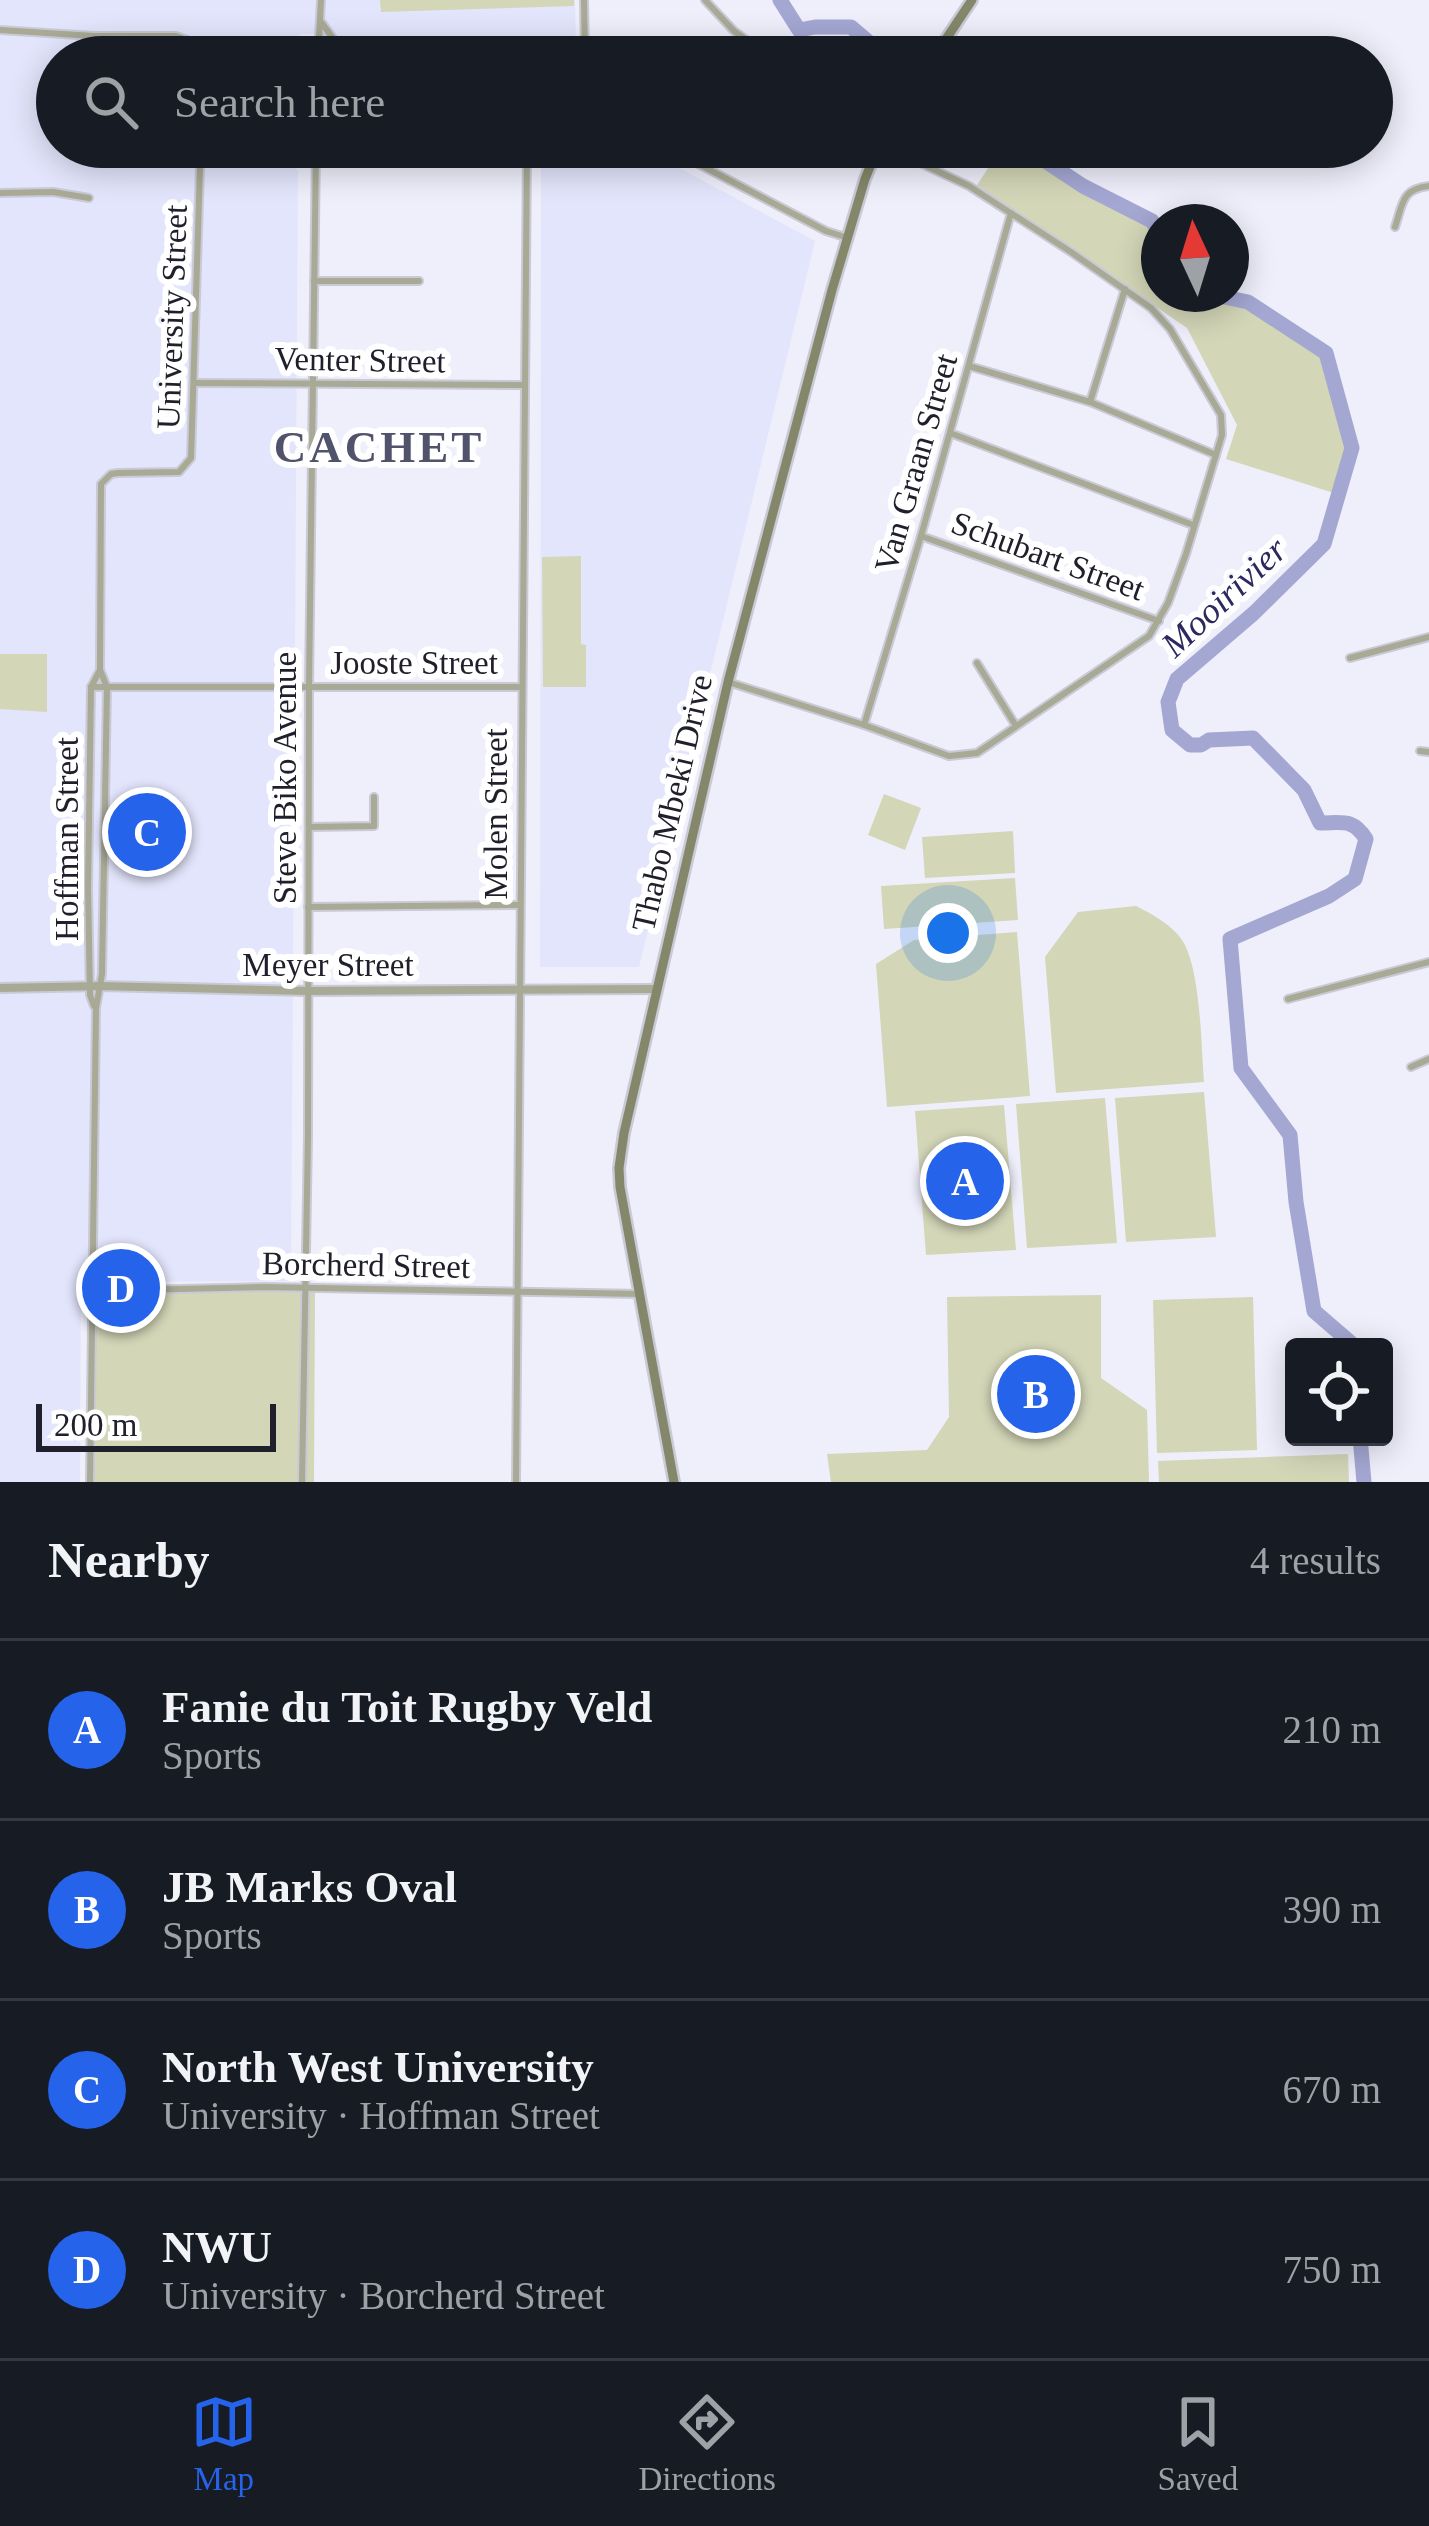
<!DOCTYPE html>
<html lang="en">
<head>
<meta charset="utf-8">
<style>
	body { margin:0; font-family:Georgia,serif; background:#242831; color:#f1f3f6 }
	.controls { position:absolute; right:36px; bottom:36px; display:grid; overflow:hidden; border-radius:12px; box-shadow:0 6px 30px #0003 }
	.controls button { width:108px; height:108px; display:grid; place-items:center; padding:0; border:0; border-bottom:3px solid #363941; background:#171b24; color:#f1f3f6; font:60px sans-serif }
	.compass { position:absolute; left:1141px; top:204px; width:108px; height:108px; border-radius:50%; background:#171b24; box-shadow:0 6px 30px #0003; rotate:356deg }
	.scale { position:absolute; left:36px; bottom:30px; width:240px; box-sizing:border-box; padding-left:12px; border:6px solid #20202c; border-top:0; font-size:33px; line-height:42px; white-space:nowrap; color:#20202c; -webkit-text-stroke:9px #fff; paint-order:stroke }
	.you { position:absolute; left:948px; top:933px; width:42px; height:42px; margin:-30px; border:9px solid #fff; border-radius:50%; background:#1a73e8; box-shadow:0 0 0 18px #1a73e833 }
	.badge { display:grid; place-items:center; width:78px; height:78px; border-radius:50%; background:#2563eb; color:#fff; font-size:39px; font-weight:700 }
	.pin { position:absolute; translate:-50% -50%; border:6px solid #fff; box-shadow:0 3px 12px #0006 }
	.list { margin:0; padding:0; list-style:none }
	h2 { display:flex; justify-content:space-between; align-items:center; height:156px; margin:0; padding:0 48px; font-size:51px }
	h2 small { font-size:39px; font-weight:400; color:#9ea1a6 }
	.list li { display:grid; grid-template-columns:78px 1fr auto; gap:36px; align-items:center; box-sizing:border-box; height:180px; padding:0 48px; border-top:3px solid #363941 }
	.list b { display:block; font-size:45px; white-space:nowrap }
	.list p { margin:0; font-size:39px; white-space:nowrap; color:#9ea1a6 }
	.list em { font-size:39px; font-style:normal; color:#9ea1a6 }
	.icon { flex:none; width:66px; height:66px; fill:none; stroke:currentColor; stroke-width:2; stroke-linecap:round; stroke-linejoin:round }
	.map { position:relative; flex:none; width:1429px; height:1482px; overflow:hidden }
	.search { position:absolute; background:#171b24; box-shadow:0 6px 30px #0003; left:36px; right:36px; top:36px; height:132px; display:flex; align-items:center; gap:30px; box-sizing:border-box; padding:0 42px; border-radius:66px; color:#9ea1a6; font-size:45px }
	.sheet { height:876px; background:#171b24 }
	nav { display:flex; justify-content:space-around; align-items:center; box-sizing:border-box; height:168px; border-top:3px solid #363941; background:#171b24; font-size:33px; color:#9ea1a6 }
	nav a { display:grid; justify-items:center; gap:6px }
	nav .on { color:#2563eb }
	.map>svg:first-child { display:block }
	.built { fill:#e3e5fc }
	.green { fill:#d3d6b7 }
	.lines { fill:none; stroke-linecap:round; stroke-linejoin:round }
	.river { stroke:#a4a7d2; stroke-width:15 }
	.minor-casing { stroke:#c9cad6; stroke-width:10 }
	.tertiary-casing { stroke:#c9cad6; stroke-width:12 }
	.secondary-casing { stroke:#c9cad6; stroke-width:14 }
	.minor { stroke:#a8aa95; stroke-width:6 }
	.tertiary { stroke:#a8aa95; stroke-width:8 }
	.secondary { stroke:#85876a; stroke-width:9 }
	.labels { text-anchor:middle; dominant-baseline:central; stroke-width:12; stroke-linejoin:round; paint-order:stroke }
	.street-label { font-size:33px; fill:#20202c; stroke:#fff }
	.water-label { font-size:36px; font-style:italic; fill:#2b295e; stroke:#fff }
	.district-label { font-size:45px; font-weight:bold; letter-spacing:3px; fill:#51536c; stroke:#fff }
</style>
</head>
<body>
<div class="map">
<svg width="1429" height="1482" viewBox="0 0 1429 1482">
	<rect width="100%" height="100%" fill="#eeeffb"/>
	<g class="built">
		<polygon points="0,0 575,0 576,57 352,57 333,34 301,34 286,47 275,47 274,57 57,57 57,147 295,147 293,162 298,172 291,1281 81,1282 80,1482 0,1482"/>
		<polygon points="541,147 640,147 815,241 639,967 540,967"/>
	</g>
	<g class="green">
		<polygon points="380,0 574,0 574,6 381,12"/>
		<polygon points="1002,147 1024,147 1083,186 1152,221 1159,233 1159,294 1210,294 1248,302 1326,353 1352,448 1337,494 1226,459 1237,425 1187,328 977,185"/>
		<polygon points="581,556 581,644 586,645 586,687 543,687 542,557"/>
		<polygon points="0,654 47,654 47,712 0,709"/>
		<polygon points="884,794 921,808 905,850 868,835"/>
		<polygon points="1013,831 1015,873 925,878 922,837"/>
		<polygon points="1015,878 1018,920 884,929 881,886"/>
		<path d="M1136,906C1152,914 1172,925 1182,940C1201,969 1201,1046 1204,1082L1056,1093L1045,957L1078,912Z"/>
		<polygon points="1017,932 1030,1096 887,1107 876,964 914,940"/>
		<polygon points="1204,1092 1216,1237 1126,1242 1115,1098"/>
		<polygon points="1105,1098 1117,1243 1027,1248 1016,1104"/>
		<polygon points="1004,1105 1016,1250 926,1255 915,1111"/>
		<polygon points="96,1288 315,1289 314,1482 95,1482"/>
		<polygon points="1101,1295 1101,1378 1147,1410 1149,1482 831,1482 827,1454 927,1450 949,1417 947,1297"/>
		<polygon points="1253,1297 1257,1450 1157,1453 1153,1300"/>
		<polygon points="1348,1454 1349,1482 1159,1482 1158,1461"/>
	</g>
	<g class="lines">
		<g class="river">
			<polyline points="780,0 799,30 815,27 851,27 886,57"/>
			<polyline points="1024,147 1083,186 1152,221 1159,233"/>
			<path d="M1210,294L1248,302L1326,353L1352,448L1324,544L1254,613L1177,679L1168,702L1172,730L1190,745H1201L1209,740L1253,738L1304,790L1320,823C1342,823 1353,818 1366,839L1355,879L1329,896L1230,939L1241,1068L1290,1135L1296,1202L1314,1311L1351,1343L1352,1347"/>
			<polyline points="1360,1437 1364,1482"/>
		</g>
		<defs>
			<g id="minor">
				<polyline points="584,0 585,57"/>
				<polyline points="705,0 734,31 770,57"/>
				<polyline points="322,23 346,57"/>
				<polyline points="0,30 94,36 176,36 187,40 207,57"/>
				<polyline points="318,57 321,0"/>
				<polyline points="666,147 826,231 848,238"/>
				<polyline points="854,156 855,147"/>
				<polyline points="0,193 53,192 89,198"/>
				<path d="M1395,227C1403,204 1401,189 1429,186"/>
				<polyline points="314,281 419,281"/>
				<polyline points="969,366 1090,402 1216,455"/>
				<polyline points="194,383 525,385"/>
				<polyline points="1090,402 1125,289"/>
				<polyline points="950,433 1193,525"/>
				<polyline points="921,536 1159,621"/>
				<polyline points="1350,658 1429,637"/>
				<polyline points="977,663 1016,726"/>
				<polyline points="728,682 864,725 949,756 977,753 1149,636 1168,603 1186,554 1222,435 1221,415 1170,329 1151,308 1071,252 969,186 920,163 878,148"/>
				<polyline points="91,687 521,687"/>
				<polyline points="864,725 921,536 1011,213"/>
				<polyline points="1420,751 1429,752"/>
				<polyline points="309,827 374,826 374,797"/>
				<polyline points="308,907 519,905"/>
				<polyline points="1288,999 1429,962"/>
				<polyline points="94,1006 90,995 88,888 91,687 100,670"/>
				<polyline points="1411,1067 1429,1059"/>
				<polyline points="92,1291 264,1287 640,1294"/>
				<polyline points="90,1482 96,1008 102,974 107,687 100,670 101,484 111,474 118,473 179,472 191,458 200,167 203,160 216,147"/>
				<polyline points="302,1482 308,1136 309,686 316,147"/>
				<polyline points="516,1482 527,147"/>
			</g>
			<polyline id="tertiary" points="0,988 100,986 308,991 656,989"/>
			<g id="secondary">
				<polyline points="934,57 972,0"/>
				<polyline points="674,1482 620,1187 619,1168 624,1133 728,682 832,290 865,179 878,147"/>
			</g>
		</defs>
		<use href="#minor" class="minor-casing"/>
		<use href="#tertiary" class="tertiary-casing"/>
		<use href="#secondary" class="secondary-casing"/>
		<use href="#minor" class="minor"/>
		<use href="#tertiary" class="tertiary"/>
		<use href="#secondary" class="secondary"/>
	</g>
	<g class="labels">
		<g class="street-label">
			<text transform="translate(172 317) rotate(-88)">University Street</text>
			<text transform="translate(360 360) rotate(1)">Venter Street</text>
			<text transform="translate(916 463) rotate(-74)">Van Graan Street</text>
			<text transform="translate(1048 556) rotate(20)">Schubart Street</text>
			<text x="414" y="663">Jooste Street</text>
			<text transform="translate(285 778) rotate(-90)">Steve Biko Avenue</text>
			<text transform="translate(672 803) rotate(-77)">Thabo Mbeki Drive</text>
			<text transform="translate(496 814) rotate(-90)">Molen Street</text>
			<text transform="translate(67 839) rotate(-90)">Hoffman Street</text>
			<text x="328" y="965">Meyer Street</text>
			<text transform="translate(366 1265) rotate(1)">Borcherd Street</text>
		</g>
		<g class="water-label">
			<text transform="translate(1224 597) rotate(-43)">Mooirivier</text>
		</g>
		<g class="district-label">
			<text x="379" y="447">CACHET</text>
		</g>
	</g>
</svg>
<div class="controls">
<button><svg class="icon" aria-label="locate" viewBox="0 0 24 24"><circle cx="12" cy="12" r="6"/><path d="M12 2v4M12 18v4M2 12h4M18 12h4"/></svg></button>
</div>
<svg class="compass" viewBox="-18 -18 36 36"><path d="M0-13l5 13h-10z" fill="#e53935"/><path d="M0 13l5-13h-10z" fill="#9ea1a6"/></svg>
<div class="scale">200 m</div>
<div class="you"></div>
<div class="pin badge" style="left:965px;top:1181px">A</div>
<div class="pin badge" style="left:1036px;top:1394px">B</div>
<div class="pin badge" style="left:147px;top:832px">C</div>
<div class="pin badge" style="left:121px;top:1288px">D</div>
<div class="search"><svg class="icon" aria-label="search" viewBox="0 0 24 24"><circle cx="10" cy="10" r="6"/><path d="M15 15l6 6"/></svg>Search here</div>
</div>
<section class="sheet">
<h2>Nearby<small>4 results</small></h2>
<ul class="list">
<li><span class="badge">A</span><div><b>Fanie du Toit Rugby Veld</b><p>Sports</p></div><em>210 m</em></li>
<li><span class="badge">B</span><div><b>JB Marks Oval</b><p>Sports</p></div><em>390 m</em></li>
<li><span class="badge">C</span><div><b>North West University</b><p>University · Hoffman Street</p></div><em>670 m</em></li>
<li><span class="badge">D</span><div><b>NWU</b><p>University · Borcherd Street</p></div><em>750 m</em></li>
</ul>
</section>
<nav>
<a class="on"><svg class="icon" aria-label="map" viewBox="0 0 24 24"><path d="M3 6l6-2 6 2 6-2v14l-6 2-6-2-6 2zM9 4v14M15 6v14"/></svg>Map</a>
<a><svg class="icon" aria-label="directions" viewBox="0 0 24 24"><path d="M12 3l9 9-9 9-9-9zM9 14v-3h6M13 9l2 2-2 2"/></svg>Directions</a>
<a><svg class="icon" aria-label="saved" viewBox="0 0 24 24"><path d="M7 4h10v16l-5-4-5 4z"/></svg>Saved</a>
</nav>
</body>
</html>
